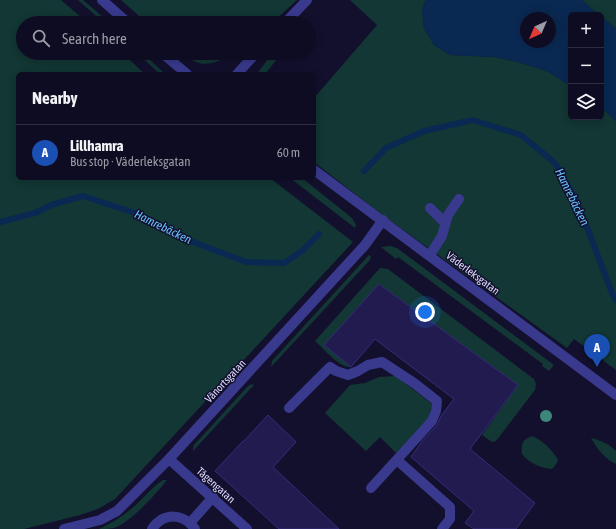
<!DOCTYPE html>
<html lang="en">
<head>
<meta charset="utf-8">
<style>
	body { margin:0; font-family:"Asap Condensed",sans-serif; background:#1c1a2f; color:#f1f3f6 }
	.controls { position:absolute; right:12px; top:12px; display:grid; overflow:hidden; border-radius:6px; box-shadow:0 2px 10px #0003 }
	.controls button { width:36px; height:36px; display:grid; place-items:center; padding:0; border:0; border-bottom:1px solid #2e2c40; background:#0e0c22; color:#f1f3f6; font:20px sans-serif }
	.compass { position:absolute; left:520px; top:12px; width:36px; height:36px; border-radius:50%; background:#0e0c22; box-shadow:0 2px 10px #0003; rotate:224deg }
	.you { position:absolute; left:425px; top:312px; width:14px; height:14px; margin:-10px; border:3px solid #fff; border-radius:50%; background:#1a73e8; box-shadow:0 0 0 6px #1a73e833 }
	.badge { display:grid; place-items:center; width:26px; height:26px; border-radius:50%; background:#0f766e; color:#fff; font-size:13px; font-weight:700 }
	.pin { position:absolute; translate:-50% -33px; filter:drop-shadow(0 1px 2px #0008) }
	.pin::after { content:''; position:absolute; top:21px; width:14px; height:12px; background:inherit; clip-path:polygon(0 0,100% 0,50% 100%) }
	.list { margin:0; padding:0; list-style:none }
	h2 { display:flex; justify-content:space-between; align-items:center; height:52px; margin:0; padding:0 16px; font-size:17px }
	h2 small { font-size:13px; font-weight:400; color:#9b9ba5 }
	.list li { display:grid; grid-template-columns:26px 1fr auto; gap:12px; align-items:center; box-sizing:border-box; height:56px; padding:0 16px; border-top:1px solid #2e2c40 }
	.list b { display:block; font-size:15px; white-space:nowrap }
	.list p { margin:0; font-size:13px; white-space:nowrap; color:#9b9ba5 }
	.list em { font-size:13px; font-style:normal; color:#9b9ba5 }
	.icon { flex:none; width:22px; height:22px; fill:none; stroke:currentColor; stroke-width:2; stroke-linecap:round; stroke-linejoin:round }
	.map { position:relative; flex:none; width:616px; height:529px; overflow:hidden }
	.search { position:absolute; background:#0e0c22; box-shadow:0 2px 10px #0003; left:16px; top:16px; width:300px; height:44px; display:flex; align-items:center; gap:10px; box-sizing:border-box; padding:0 14px; border-radius:22px; color:#9b9ba5; font-size:15px }
	.panel { position:absolute; background:#0e0c22; box-shadow:0 2px 10px #0003; left:16px; top:72px; width:300px; height:108px; border-radius:6px }
	.map>svg:first-child { display:block }
	.green { fill:#123734 }
	.water { fill:#0a2952; fill-rule:evenodd }
	.lines { fill:none; stroke-linecap:round; stroke-linejoin:round }
	.stream { stroke:#0a2952; stroke-width:6 }
	.building { fill:#221b4f; stroke:#372c7c }
	.service { stroke:#393a8e; stroke-width:10 }
	.minor { stroke:#393a8e; stroke-width:10 }
	.tertiary { stroke:#393a8e; stroke-width:10 }
	.tree { fill:#3d867c }
	.labels { text-anchor:middle; dominant-baseline:central; stroke-width:3; stroke-linejoin:round; paint-order:stroke }
	.street-label { font-size:11px; fill:#dedcff; stroke:#13102d }
	.water-label { font-size:12px; font-style:italic; fill:#6ac3ff; stroke:#13102d }
</style>
</head>
<body>
<div class="map">
<svg width="616" height="529" viewBox="0 0 616 529">
	<rect width="100%" height="100%" fill="#13102d"/>
	<g class="green">
		<polygon points="0,0 61,0 88,23 23,23 23,53 122,53 145,74 18,74 18,178 270,178 353,242 115,499 98,509 80,515 24,529 0,529"/>
		<polygon points="78,0 83,0 110,23 104,23"/>
		<polygon points="121,0 297,0 272,23 147,23"/>
		<polygon points="350,0 426,0 422,9 424,28 434,45 450,55 494,57 518,62 547,71 571,86 571,117 601,117 601,107 616,121 616,370 574,339 567,348 377,211 314,162 314,98 377,25"/>
		<polygon points="583,0 616,0 616,29 601,16 601,15 599,15 586,4"/>
		<polygon points="137,53 143,53 165,74 160,74"/>
		<path d="M182,53H235C231,56 227,57 223,59C206,67 196,65 182,53Z"/>
		<polygon points="272,53 282,53 265,74 257,74"/>
		<polygon points="290,178 302,178 352,218 356,225 355,228"/>
		<polygon points="390,246 397,248 554,365 549,371 542,366 543,364 398,257 396,259 381,247"/>
		<polygon points="369,255 371,257 370,260 271,367 272,361"/>
		<path d="M380,268L388,269L534,379L536,384L535,390L496,441L492,442L482,435L518,385L379,284L325,345L351,367C339,368 324,349 315,341Z"/>
		<polygon points="396,376 432,404 428,420 396,453 380,437 366,451 325,413 350,385 365,383 379,377"/>
		<polygon points="252,384 254,385 193,451 193,448 194,445 248,386"/>
		<path d="M532,436C541,439 555,452 558,461L554,467L552,469C540,468 529,463 522,454C521,444 522,440 532,436Z"/>
		<path d="M591,438C600,440 609,444 616,451V464C605,459 597,449 591,438Z"/>
		<path d="M163,480H167C156,494 130,523 114,528C110,529 103,529 99,529C116,521 129,512 142,499C149,492 155,485 163,480Z"/>
	</g>
	<g class="water">
		<path d="M426,0H583L586,4L599,15H571V86L547,71L518,62L494,57L450,55L434,45L424,28L422,9ZM526,18H550V42H526Z"/>
		<polygon points="601,16 616,29 616,121 601,107"/>
	</g>
	<g class="lines">
		<g class="stream">
			<polyline points="364,171 386,148 424,131 473,120 521,135 555,163 577,201 612,293 616,300"/>
			<polyline points="0,222 35,213 51,205 83,196 138,214 180,237 246,262 284,263 302,251 319,234"/>
		</g>
	</g>
	<g class="building">
		<polygon points="379,284 518,385 470,449 535,503 516,529 474,529 465,523 474,511 411,457 423,440 437,425 441,416 454,399 375,339 351,367 324,345"/>
		<polygon points="268,415 296,442 273,467 339,529 279,529 215,471 243,441 244,441"/>
	</g>
	<g class="lines">
		<g class="service">
			<polyline points="285,23 307,0"/>
			<polyline points="237,74 256,53"/>
			<polyline points="430,208 445,223"/>
			<polyline points="430,255 442,236 448,215 459,199"/>
			<polyline points="289,408 330,367 336,371 348,375 358,371 368,365 382,362 414,383 437,401 436,411 432,421 371,488"/>
			<polyline points="397,460 450,507 450,519 442,529"/>
			<polyline points="190,523 213,497"/>
			<path d="M152,529C164,512 183,513 195,529"/>
		</g>
		<g class="minor">
			<polyline points="169,459 247,529"/>
			<polyline points="64,529 100,520 117,511 169,459 365,245 383,220"/>
		</g>
		<g class="tertiary">
			<polyline points="102,0 128,23"/>
			<polyline points="162,53 187,74"/>
			<polyline points="314,170 616,395"/>
		</g>
	</g>
	<circle class="tree" cx="546" cy="416" r="6"/>
	<g class="labels">
		<g class="street-label">
			<text transform="translate(473 273) rotate(37)">Väderleksgatan</text>
			<text transform="translate(225 381) rotate(-47)">Vänortsgatan</text>
			<text transform="translate(216 485) rotate(42)">Tågengatan</text>
		</g>
		<g class="water-label">
			<text transform="translate(572 197) rotate(64)">Hamrebäcken</text>
			<text transform="translate(163 227) rotate(26)">Hamrebäcken</text>
		</g>
	</g>
</svg>
<div class="controls">
<button>+</button>
<button>−</button>
<button><svg class="icon" aria-label="layers" viewBox="0 0 24 24"><path d="M12 4l9 5-9 5-9-5zM3 14l9 5 9-5"/></svg></button>
</div>
<svg class="compass" viewBox="-18 -18 36 36"><path d="M0-13l5 13h-10z" fill="#e53935"/><path d="M0 13l5-13h-10z" fill="#9b9ba5"/></svg>
<div class="you"></div>
<div class="pin badge" style="left:597px;top:367px;background:#1a4fb4">A</div>
<div class="search"><svg class="icon" aria-label="search" viewBox="0 0 24 24"><circle cx="10" cy="10" r="6"/><path d="M15 15l6 6"/></svg>Search here</div>
<section class="panel">
<h2>Nearby<small></small></h2>
<ul class="list">
<li><span class="badge" style="background:#1a4fb4">A</span><div><b>Lillhamra</b><p>Bus stop · Väderleksgatan</p></div><em>60 m</em></li>
</ul>
</section>
</div>
</body>
</html>
